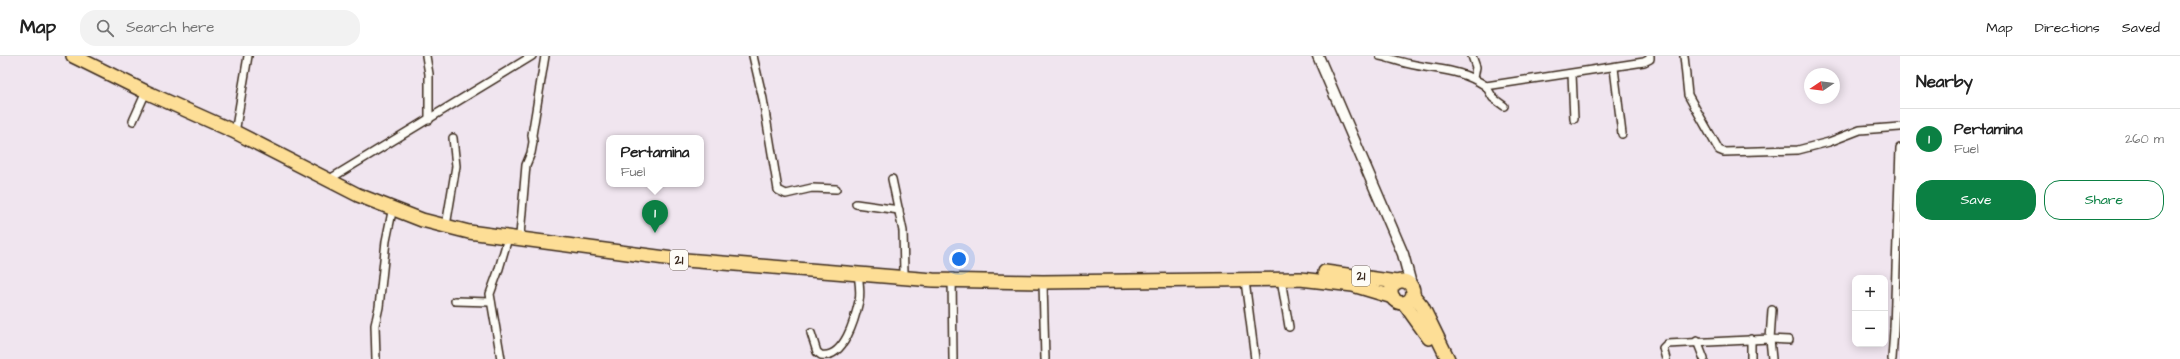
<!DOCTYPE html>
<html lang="en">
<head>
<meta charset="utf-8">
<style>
	body { margin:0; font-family:"Architects Daughter",sans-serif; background:#f2f2f2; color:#222 }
	.controls { position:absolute; right:12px; bottom:12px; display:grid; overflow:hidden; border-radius:8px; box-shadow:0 2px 10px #0003 }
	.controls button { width:36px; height:36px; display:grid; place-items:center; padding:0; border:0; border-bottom:1px solid #e0e0e0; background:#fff; color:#222; font:20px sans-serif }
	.compass { position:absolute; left:1804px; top:12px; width:36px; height:36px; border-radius:50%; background:#fff; box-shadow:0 2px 10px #0003; rotate:257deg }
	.you { position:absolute; left:959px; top:203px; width:14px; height:14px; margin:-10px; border:3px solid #fff; border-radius:50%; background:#1a73e8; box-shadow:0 0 0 6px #1a73e833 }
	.badge { display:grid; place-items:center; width:26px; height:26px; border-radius:50%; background:#0b8043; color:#fff; font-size:13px; font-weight:700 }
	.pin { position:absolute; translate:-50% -33px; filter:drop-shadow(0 1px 2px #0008) }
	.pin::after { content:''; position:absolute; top:21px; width:14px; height:12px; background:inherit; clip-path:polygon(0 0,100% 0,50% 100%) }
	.popup { position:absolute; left:606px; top:79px; width:98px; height:52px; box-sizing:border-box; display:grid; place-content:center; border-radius:8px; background:#fff; filter:drop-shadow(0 1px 3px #0005); font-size:13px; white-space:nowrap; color:#767676 }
	.popup b { font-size:15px; color:#222 }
	.popup::after { content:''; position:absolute; left:50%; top:100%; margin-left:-8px; border:8px solid transparent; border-top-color:#fff }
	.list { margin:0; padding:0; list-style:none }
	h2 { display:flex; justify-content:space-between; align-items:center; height:52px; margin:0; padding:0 16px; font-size:17px }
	h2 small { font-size:13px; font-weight:400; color:#767676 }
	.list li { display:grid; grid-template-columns:26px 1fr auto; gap:12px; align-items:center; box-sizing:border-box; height:60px; padding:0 16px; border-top:1px solid #e0e0e0 }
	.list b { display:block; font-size:15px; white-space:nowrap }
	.list p { margin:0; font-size:13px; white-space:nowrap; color:#767676 }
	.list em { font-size:13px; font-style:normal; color:#767676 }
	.actions { display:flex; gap:8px; padding:12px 16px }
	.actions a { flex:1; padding:9px 0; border:1px solid #0b8043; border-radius:16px; text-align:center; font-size:14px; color:#0b8043 }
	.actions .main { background:#0b8043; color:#fff }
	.icon { flex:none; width:22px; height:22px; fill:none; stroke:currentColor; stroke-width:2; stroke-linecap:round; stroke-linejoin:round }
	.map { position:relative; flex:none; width:1900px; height:303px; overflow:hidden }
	header { display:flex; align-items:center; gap:24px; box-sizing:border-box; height:56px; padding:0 20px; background:#fff; border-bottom:1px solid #e0e0e0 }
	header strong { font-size:19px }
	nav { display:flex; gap:22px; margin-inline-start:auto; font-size:14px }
	.search { width:280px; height:36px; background:#f2f2f2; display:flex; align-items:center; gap:10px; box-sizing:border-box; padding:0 14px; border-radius:16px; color:#767676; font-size:15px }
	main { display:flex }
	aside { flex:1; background:#fff }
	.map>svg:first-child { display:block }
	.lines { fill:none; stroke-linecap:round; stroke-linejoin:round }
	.street-casing { stroke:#3b2a1e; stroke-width:10 }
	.secondary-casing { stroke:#3b2a1e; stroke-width:13 }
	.highway-casing { stroke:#3b2a1e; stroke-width:16 }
	.street { stroke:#fdfcf7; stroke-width:7 }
	.secondary { stroke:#fdfcf7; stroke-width:10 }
	.highway { stroke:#fdde96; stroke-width:13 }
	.labels { text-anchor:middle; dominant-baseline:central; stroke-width:3; stroke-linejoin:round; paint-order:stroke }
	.shield { fill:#fdfcf7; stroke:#75695f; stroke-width:1 }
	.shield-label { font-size:12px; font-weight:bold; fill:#3b2a1e }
</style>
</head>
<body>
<header>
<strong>Map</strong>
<div class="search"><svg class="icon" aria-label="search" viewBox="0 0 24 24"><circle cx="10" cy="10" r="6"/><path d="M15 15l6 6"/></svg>Search here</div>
<nav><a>Map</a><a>Directions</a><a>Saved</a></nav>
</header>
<main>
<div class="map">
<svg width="1900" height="303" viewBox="0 0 1900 303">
	<rect width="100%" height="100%" fill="#f0e5ef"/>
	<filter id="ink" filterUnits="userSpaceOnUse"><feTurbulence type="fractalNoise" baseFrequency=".025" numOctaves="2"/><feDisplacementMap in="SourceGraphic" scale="8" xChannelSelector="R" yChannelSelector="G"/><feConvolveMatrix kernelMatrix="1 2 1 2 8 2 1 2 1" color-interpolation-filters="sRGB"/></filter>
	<g filter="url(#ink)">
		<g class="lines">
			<defs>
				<g id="street">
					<polyline points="426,0 429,18 429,64"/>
					<polyline points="753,0 763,43 778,134 786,138 812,132 836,133"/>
					<path d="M1380,0C1390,2 1399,6 1410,8C1441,15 1458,12 1486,30L1644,6L1650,3V0"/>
					<polyline points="1472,0 1476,11 1474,22"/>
					<polyline points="1684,0 1688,39 1719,94 1724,96 1798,94 1829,86 1860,74 1900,71"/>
					<polyline points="1614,12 1622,78"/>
					<polyline points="1572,18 1574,63"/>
					<polyline points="1486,30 1493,42 1504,50"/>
					<polyline points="133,65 146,36"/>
					<polyline points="236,71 248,0"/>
					<polyline points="892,123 903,175 904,216"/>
					<polyline points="328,124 532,0"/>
					<polyline points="856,148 899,154"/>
					<polyline points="447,164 456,110 453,82"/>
					<polyline points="520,179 526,109 531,97 533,86 532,79 545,0"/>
					<polyline points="952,221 953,303"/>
					<polyline points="1281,223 1289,271"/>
					<polyline points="1245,225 1255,303"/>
					<polyline points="1043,226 1045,303"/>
					<polyline points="455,245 491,246"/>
					<polyline points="1772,254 1770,283 1789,284"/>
					<path d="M811,277L817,296L821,299C844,303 855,263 859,245C861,237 859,226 858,217"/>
					<polyline points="1751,283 1751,303"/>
					<polyline points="1697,285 1704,303"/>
					<polyline points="376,303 375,269 379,251 386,185 393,151"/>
					<polyline points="501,303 490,238 498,216 508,182"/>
					<polyline points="1666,303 1663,292 1667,288 1770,283 1772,303"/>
					<polyline points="1892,303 1894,273 1900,92"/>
				</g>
				<polyline id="secondary" points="1318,0 1403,198 1411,228"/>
				<g id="highway">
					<polyline points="73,0 146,36 233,75 358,139 422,164 469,176 673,203 933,224 1043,226 1300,223 1353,229 1393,241"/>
					<polyline points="1325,216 1397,226"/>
					<circle cx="1402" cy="236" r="11"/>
					<polyline points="1413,239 1422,250 1448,303"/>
					<polyline points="1404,247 1429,282"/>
				</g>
			</defs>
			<use href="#street" class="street-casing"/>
			<use href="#secondary" class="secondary-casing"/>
			<use href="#highway" class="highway-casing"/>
			<use href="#street" class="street"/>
			<use href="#secondary" class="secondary"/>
			<use href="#highway" class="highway"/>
		</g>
	</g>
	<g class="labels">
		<g class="shield">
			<rect x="670" y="194" width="18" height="20" rx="3"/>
			<rect x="1352" y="210" width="18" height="20" rx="3"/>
		</g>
		<g class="shield-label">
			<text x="679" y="204">21</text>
			<text x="1361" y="220">21</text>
		</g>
	</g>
</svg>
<div class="controls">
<button>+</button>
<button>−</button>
</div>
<svg class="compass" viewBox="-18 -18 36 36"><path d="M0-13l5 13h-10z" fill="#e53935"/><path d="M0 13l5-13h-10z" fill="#767676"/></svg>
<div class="you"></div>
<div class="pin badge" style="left:655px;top:177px">1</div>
<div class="popup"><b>Pertamina</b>Fuel</div>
</div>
<aside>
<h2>Nearby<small></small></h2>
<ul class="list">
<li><span class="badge">1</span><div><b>Pertamina</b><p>Fuel</p></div><em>260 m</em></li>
</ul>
<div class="actions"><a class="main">Save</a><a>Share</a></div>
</aside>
</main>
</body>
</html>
